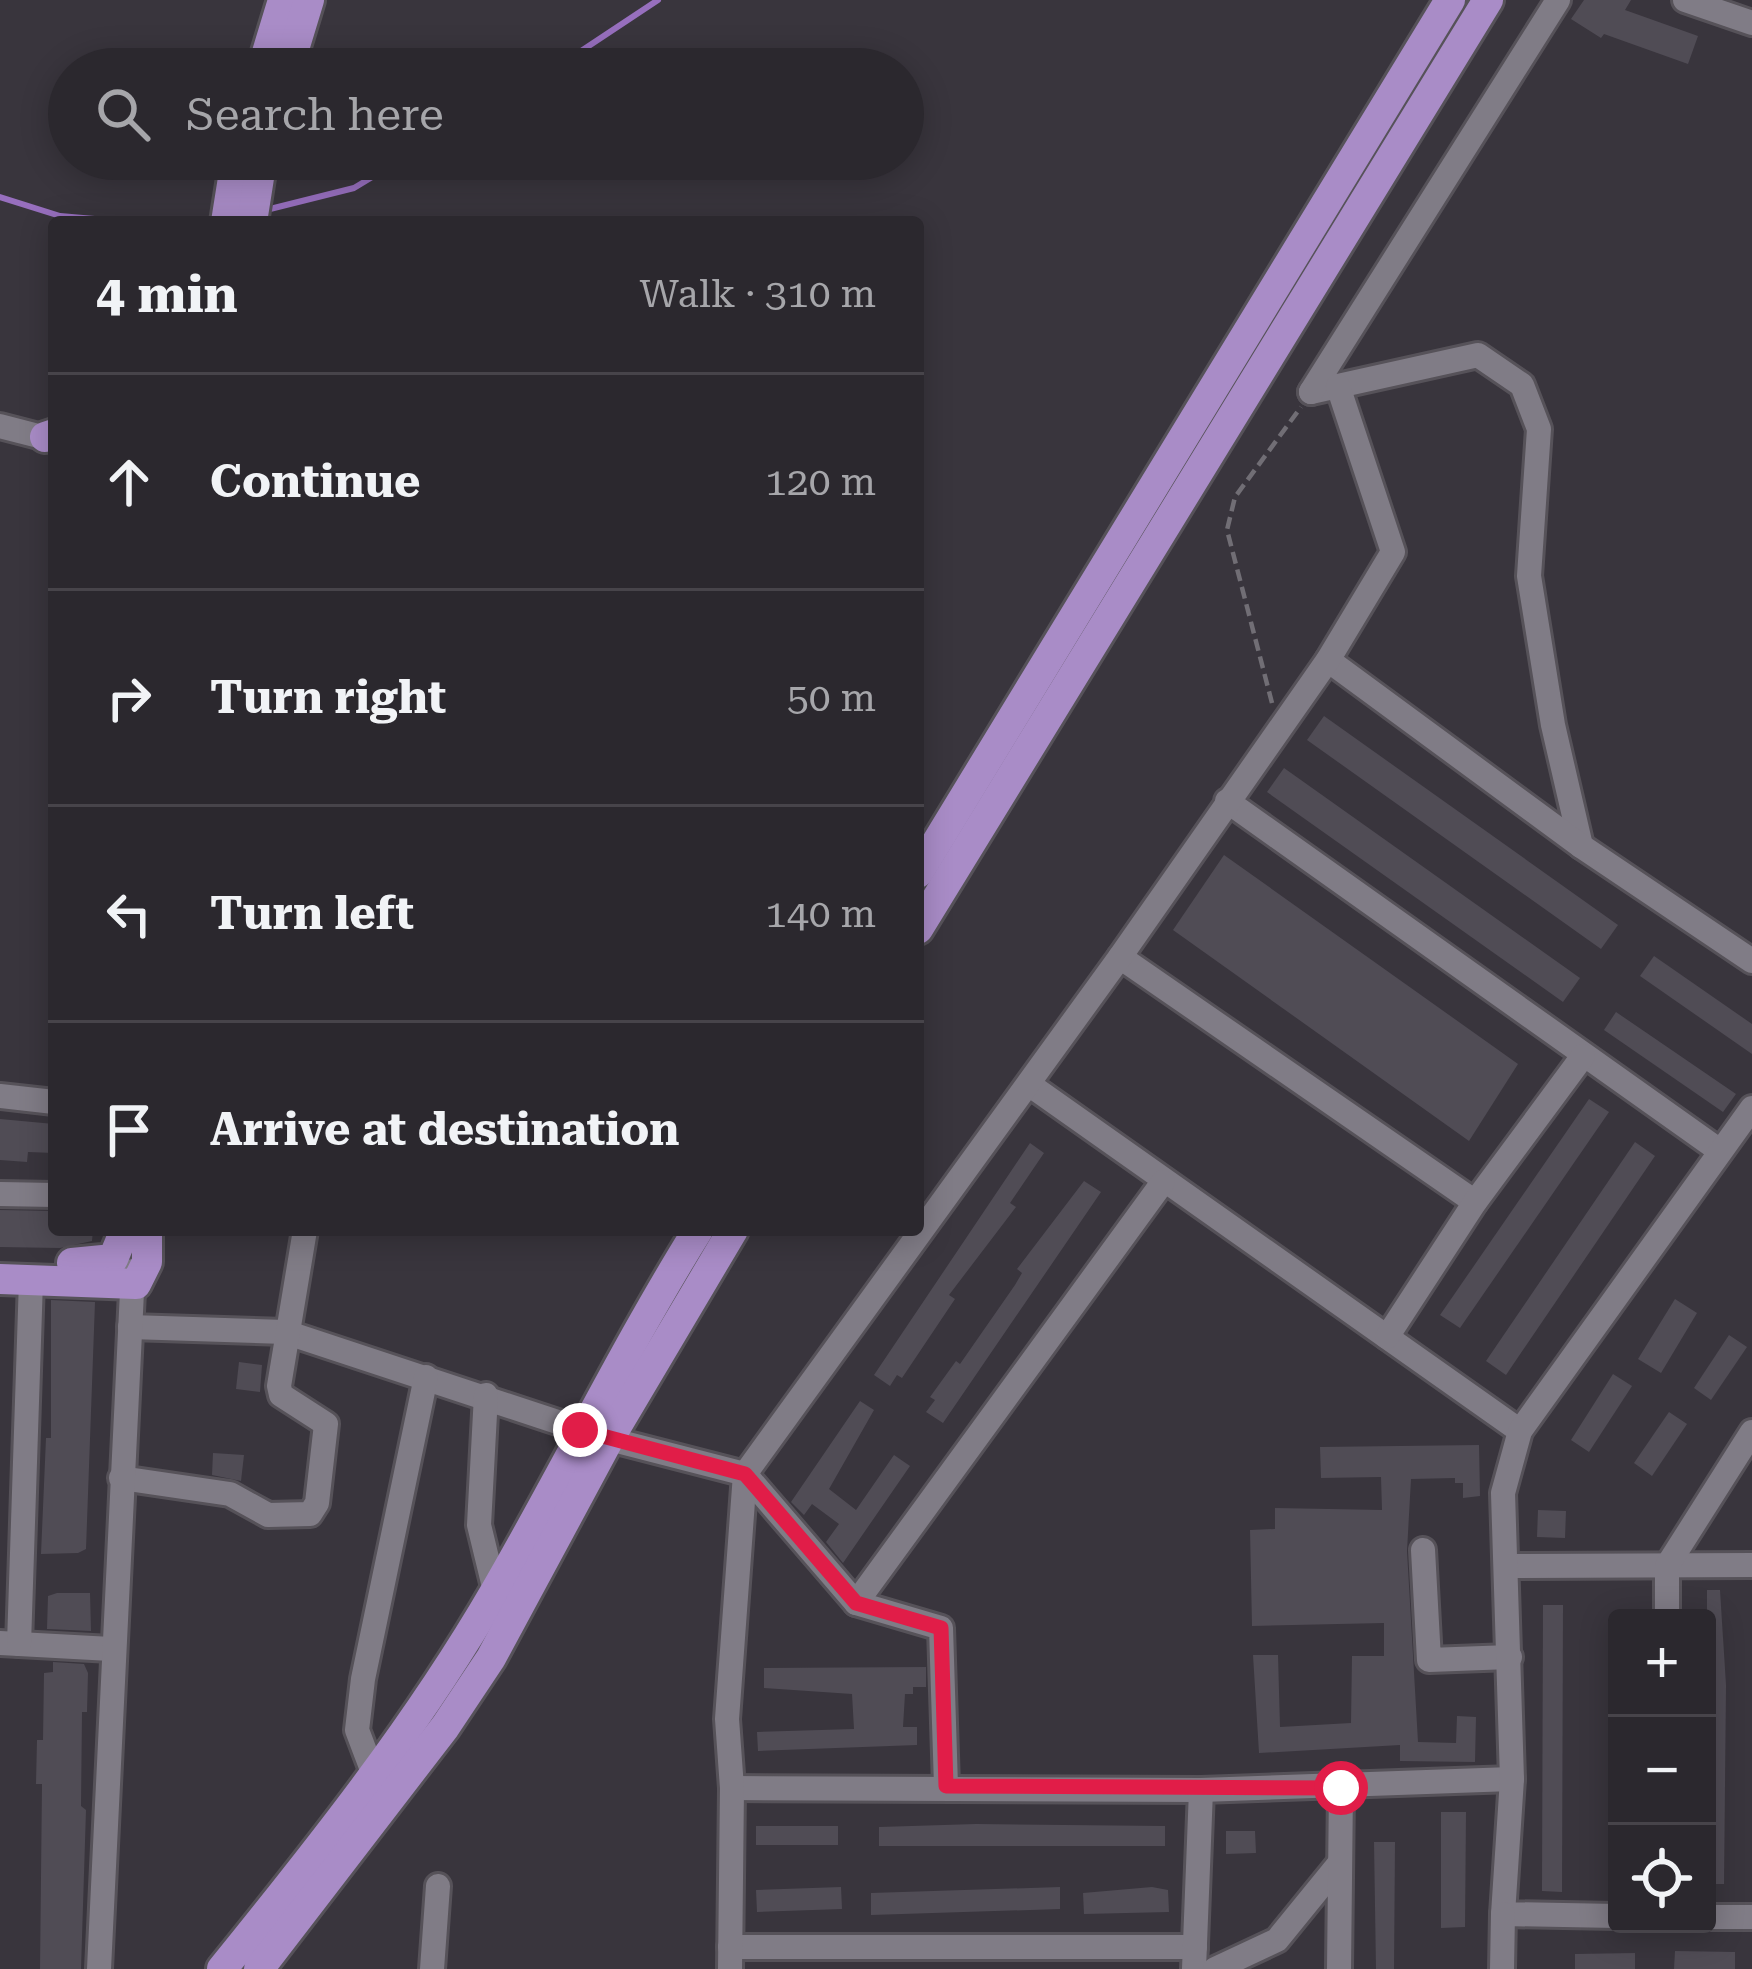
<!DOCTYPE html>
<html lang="en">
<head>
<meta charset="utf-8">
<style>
	body { margin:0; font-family:"Roboto Serif",serif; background:#333036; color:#f1f3f6 }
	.controls { position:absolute; right:36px; bottom:36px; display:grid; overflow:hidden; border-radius:12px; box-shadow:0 6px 30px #0003 }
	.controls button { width:108px; height:108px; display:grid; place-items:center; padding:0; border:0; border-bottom:3px solid #47444a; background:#2b282e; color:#f1f3f6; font:60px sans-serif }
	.stop { position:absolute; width:36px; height:36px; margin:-27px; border:9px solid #e11d48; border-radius:50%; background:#fff }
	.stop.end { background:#e11d48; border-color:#fff; box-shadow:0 3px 12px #0008 }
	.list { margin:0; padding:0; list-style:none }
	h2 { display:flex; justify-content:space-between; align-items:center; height:156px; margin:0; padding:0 48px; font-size:51px }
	h2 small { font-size:39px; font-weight:400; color:#a6a6aa }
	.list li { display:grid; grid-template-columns:78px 1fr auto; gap:36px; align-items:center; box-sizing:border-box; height:216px; padding:0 48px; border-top:3px solid #47444a }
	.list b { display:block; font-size:45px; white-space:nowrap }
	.list em { font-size:39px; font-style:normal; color:#a6a6aa }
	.icon { flex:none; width:66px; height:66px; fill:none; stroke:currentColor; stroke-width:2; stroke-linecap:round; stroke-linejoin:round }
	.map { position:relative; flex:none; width:1752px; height:1969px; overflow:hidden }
	.search { position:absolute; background:#2b282e; box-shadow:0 6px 30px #0003; left:48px; top:48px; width:876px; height:132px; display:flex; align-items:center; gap:30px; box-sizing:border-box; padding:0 42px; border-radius:66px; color:#a6a6aa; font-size:45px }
	.panel { position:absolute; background:#2b282e; box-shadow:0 6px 30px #0003; left:48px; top:216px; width:876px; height:1020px; border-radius:12px }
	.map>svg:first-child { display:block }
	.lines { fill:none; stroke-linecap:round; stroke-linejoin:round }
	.stream { stroke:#976fbe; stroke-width:6 }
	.building { fill:#504c55 }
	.minor-casing { stroke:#565259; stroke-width:30 }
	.major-casing { stroke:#565259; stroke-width:36 }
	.path { stroke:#716e75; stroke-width:4.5; stroke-dasharray:12 6; stroke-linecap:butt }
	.minor { stroke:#807c86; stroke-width:24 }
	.major { stroke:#a98cc7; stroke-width:30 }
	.route { stroke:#e11d48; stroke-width:15 }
</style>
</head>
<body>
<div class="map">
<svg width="1752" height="1969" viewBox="0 0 1752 1969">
	<rect width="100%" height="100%" fill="#39353d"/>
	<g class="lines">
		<g class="stream">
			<polyline points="554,69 658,0"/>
			<polyline points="0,197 60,216 129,222"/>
			<polyline points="266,210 354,188 402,159"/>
			<polyline points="194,222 218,218"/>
		</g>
	</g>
	<g class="building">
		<polygon points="1584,0 1631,0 1625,10 1698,36 1688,64 1604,34 1601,38 1571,19"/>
		<polygon points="1324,716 1618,925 1601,949 1307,740"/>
		<polygon points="1284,768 1580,978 1563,1002 1267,792"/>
		<polygon points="1224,855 1518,1064 1469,1141 1173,930"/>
		<polygon points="1654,956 1752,1024 1752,1054 1640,976"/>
		<polygon points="1616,1012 1736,1094 1723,1112 1604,1030"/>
		<polygon points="1589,1099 1609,1112 1460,1328 1440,1315"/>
		<polygon points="0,1119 54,1124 54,1153 28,1152 27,1162 0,1160"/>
		<polygon points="1635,1142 1655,1156 1506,1375 1486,1361"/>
		<polygon points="1030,1143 1044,1153 1010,1203 1016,1207 949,1295 955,1299 902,1378 897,1375 890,1386 874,1375"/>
		<polygon points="1084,1181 1101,1192 943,1423 926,1412 935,1400 930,1397 956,1361 960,1364 1015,1285 1022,1273 1017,1269"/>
		<polygon points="0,1210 54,1211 54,1230 93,1230 92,1241 60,1248 0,1247"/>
		<polygon points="1675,1299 1697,1313 1661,1373 1638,1359"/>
		<polygon points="51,1300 95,1302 86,1549 78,1553 41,1554 46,1438 51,1438"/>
		<polygon points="1729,1335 1747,1347 1711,1400 1694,1388"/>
		<polygon points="239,1362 262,1365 260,1392 236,1389"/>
		<polygon points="1613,1374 1632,1386 1589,1452 1571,1440"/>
		<polygon points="860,1401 874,1410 829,1489 856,1510 894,1455 910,1466 843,1563 826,1542 839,1524 812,1504 804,1515 791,1502"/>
		<polygon points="1669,1412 1687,1424 1652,1476 1634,1463"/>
		<polygon points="1479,1445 1480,1496 1463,1498 1463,1483 1455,1483 1455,1478 1411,1479 1407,1551 1418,1742 1456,1743 1457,1716 1476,1717 1475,1762 1400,1761 1400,1745 1259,1753 1253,1655 1278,1655 1280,1727 1351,1723 1352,1656 1384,1656 1384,1623 1252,1626 1250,1530 1275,1529 1275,1508 1382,1510 1381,1477 1321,1478 1320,1447"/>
		<polygon points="213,1453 244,1455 241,1481 212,1475"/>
		<polygon points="1538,1510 1566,1511 1565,1538 1537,1537"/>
		<polygon points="1707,1590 1720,1590 1726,1685 1724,1884 1707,1884"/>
		<polygon points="57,1593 90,1593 91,1631 47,1629 48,1596"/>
		<polygon points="1543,1605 1563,1605 1562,1892 1542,1891"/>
		<polygon points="53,1662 84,1664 88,1673 87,1712 82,1712 81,1806 86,1810 81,1969 40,1969 42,1784 36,1784 37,1740 43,1740 44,1673 53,1672"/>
		<polygon points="926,1667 926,1687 913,1687 913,1694 905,1694 903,1727 917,1727 917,1745 758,1751 757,1732 854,1729 852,1694 764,1688 764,1668"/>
		<polygon points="1441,1812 1466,1812 1465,1927 1441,1928"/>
		<polygon points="976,1824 1165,1826 1165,1846 879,1846 879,1827"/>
		<rect x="756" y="1826" width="82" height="19"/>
		<polygon points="1226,1831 1255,1831 1256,1853 1226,1854"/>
		<polygon points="1374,1842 1395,1842 1394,1969 1376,1969"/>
		<polygon points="841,1887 842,1909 757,1912 756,1890"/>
		<polygon points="1060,1887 1060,1909 871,1915 871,1893"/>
		<polygon points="1152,1887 1168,1890 1169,1912 1084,1914 1083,1893"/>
		<polygon points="1675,1951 1735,1952 1735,1969 1674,1969"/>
		<polygon points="1635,1953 1635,1969 1575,1969 1575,1954"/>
	</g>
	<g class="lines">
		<defs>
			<g id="minor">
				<polyline points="1685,0 1752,23"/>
				<polyline points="1311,392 1478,355 1522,385 1539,429 1529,576 1553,725 1581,846"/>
				<polyline points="1311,392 1558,0"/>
				<polyline points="0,426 54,440"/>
				<polyline points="1328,660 1581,846 1752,961"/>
				<polyline points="1227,801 1720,1151"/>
				<polyline points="1120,957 1475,1202"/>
				<polyline points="1030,1085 1520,1431"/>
				<polyline points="0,1096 54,1102"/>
				<polyline points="0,1194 54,1195"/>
				<polyline points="130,1327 285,1332 609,1439 745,1474 856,1603"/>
				<polyline points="1387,1337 1475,1202 1583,1056"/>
				<polyline points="486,1395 479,1525 495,1591 503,1596"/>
				<polyline points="121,1478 230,1494 268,1515 310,1514 317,1503 326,1424 281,1395 279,1386 305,1230"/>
				<polyline points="1423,1550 1429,1660 1510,1657"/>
				<polyline points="1508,1566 1752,1565"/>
				<polyline points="1667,1618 1667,1566 1752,1432"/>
				<polyline points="0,1643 111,1649"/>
				<polyline points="19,1644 31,1280"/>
				<polyline points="374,1775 357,1730 363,1679 426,1377"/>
				<polyline points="946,1786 941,1628 856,1603 1163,1182"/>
				<polyline points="732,1788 1201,1790 1512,1779"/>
				<polyline points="1617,1916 1503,1914 1512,1779 1503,1493 1520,1431 1752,1108"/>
				<polyline points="1707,1917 1752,1917"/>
				<polyline points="730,1947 1195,1947"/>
				<polyline points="99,1969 133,1271"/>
				<polyline points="432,1969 438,1886"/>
				<polyline points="730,1969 732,1788 727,1719 745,1474 1120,957 1328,660 1393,552 1338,386"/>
				<polyline points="1194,1969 1201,1790"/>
				<polyline points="1215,1969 1277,1940 1338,1865"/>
				<polyline points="1339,1969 1341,1788"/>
				<polyline points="1502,1969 1503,1914"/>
			</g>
			<g id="major">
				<polyline points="262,69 283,0"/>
				<polyline points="288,69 309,0"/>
				<polyline points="226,222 236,159"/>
				<polyline points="252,222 262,159"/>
				<polyline points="45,437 54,434"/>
				<polyline points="918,873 1450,0"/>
				<polyline points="918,929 1488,0"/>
				<polyline points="72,1263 113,1259 125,1230"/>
				<polyline points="0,1279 136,1284 147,1262 147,1230"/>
				<path d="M222,1969C320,1848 418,1725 496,1590C565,1471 625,1347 698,1230"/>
				<polyline points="259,1969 445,1727 491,1658 609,1439 733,1230"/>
			</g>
		</defs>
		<use href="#minor" class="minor-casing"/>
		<use href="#major" class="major-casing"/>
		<polyline class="path" points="1272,703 1227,530 1235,497 1301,407"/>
		<use href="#minor" class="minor"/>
		<use href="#major" class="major"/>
	</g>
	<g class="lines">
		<polyline class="route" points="580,1430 745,1474 856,1603 941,1628 946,1786 1341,1788"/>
	</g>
</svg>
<div class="controls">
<button>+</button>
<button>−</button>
<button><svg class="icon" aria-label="locate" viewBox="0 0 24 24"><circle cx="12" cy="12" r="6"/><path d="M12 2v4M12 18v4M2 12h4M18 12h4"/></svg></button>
</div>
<div class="stop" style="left:1341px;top:1788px"></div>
<div class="stop end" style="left:580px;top:1430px"></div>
<div class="search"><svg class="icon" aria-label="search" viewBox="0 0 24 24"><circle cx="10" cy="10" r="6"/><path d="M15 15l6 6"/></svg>Search here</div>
<section class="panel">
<h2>4 min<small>Walk · 310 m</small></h2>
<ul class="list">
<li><svg class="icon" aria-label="ahead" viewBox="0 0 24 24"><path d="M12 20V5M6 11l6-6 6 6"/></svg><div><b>Continue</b></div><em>120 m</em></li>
<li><svg class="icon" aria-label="right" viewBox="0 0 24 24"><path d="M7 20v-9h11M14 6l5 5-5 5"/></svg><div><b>Turn right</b></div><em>50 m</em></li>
<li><svg class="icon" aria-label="left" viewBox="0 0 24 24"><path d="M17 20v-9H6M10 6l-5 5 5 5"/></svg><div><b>Turn left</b></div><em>140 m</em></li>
<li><svg class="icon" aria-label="arrive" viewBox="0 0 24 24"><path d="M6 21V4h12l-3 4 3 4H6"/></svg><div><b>Arrive at destination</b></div></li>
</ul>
</section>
</div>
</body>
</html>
